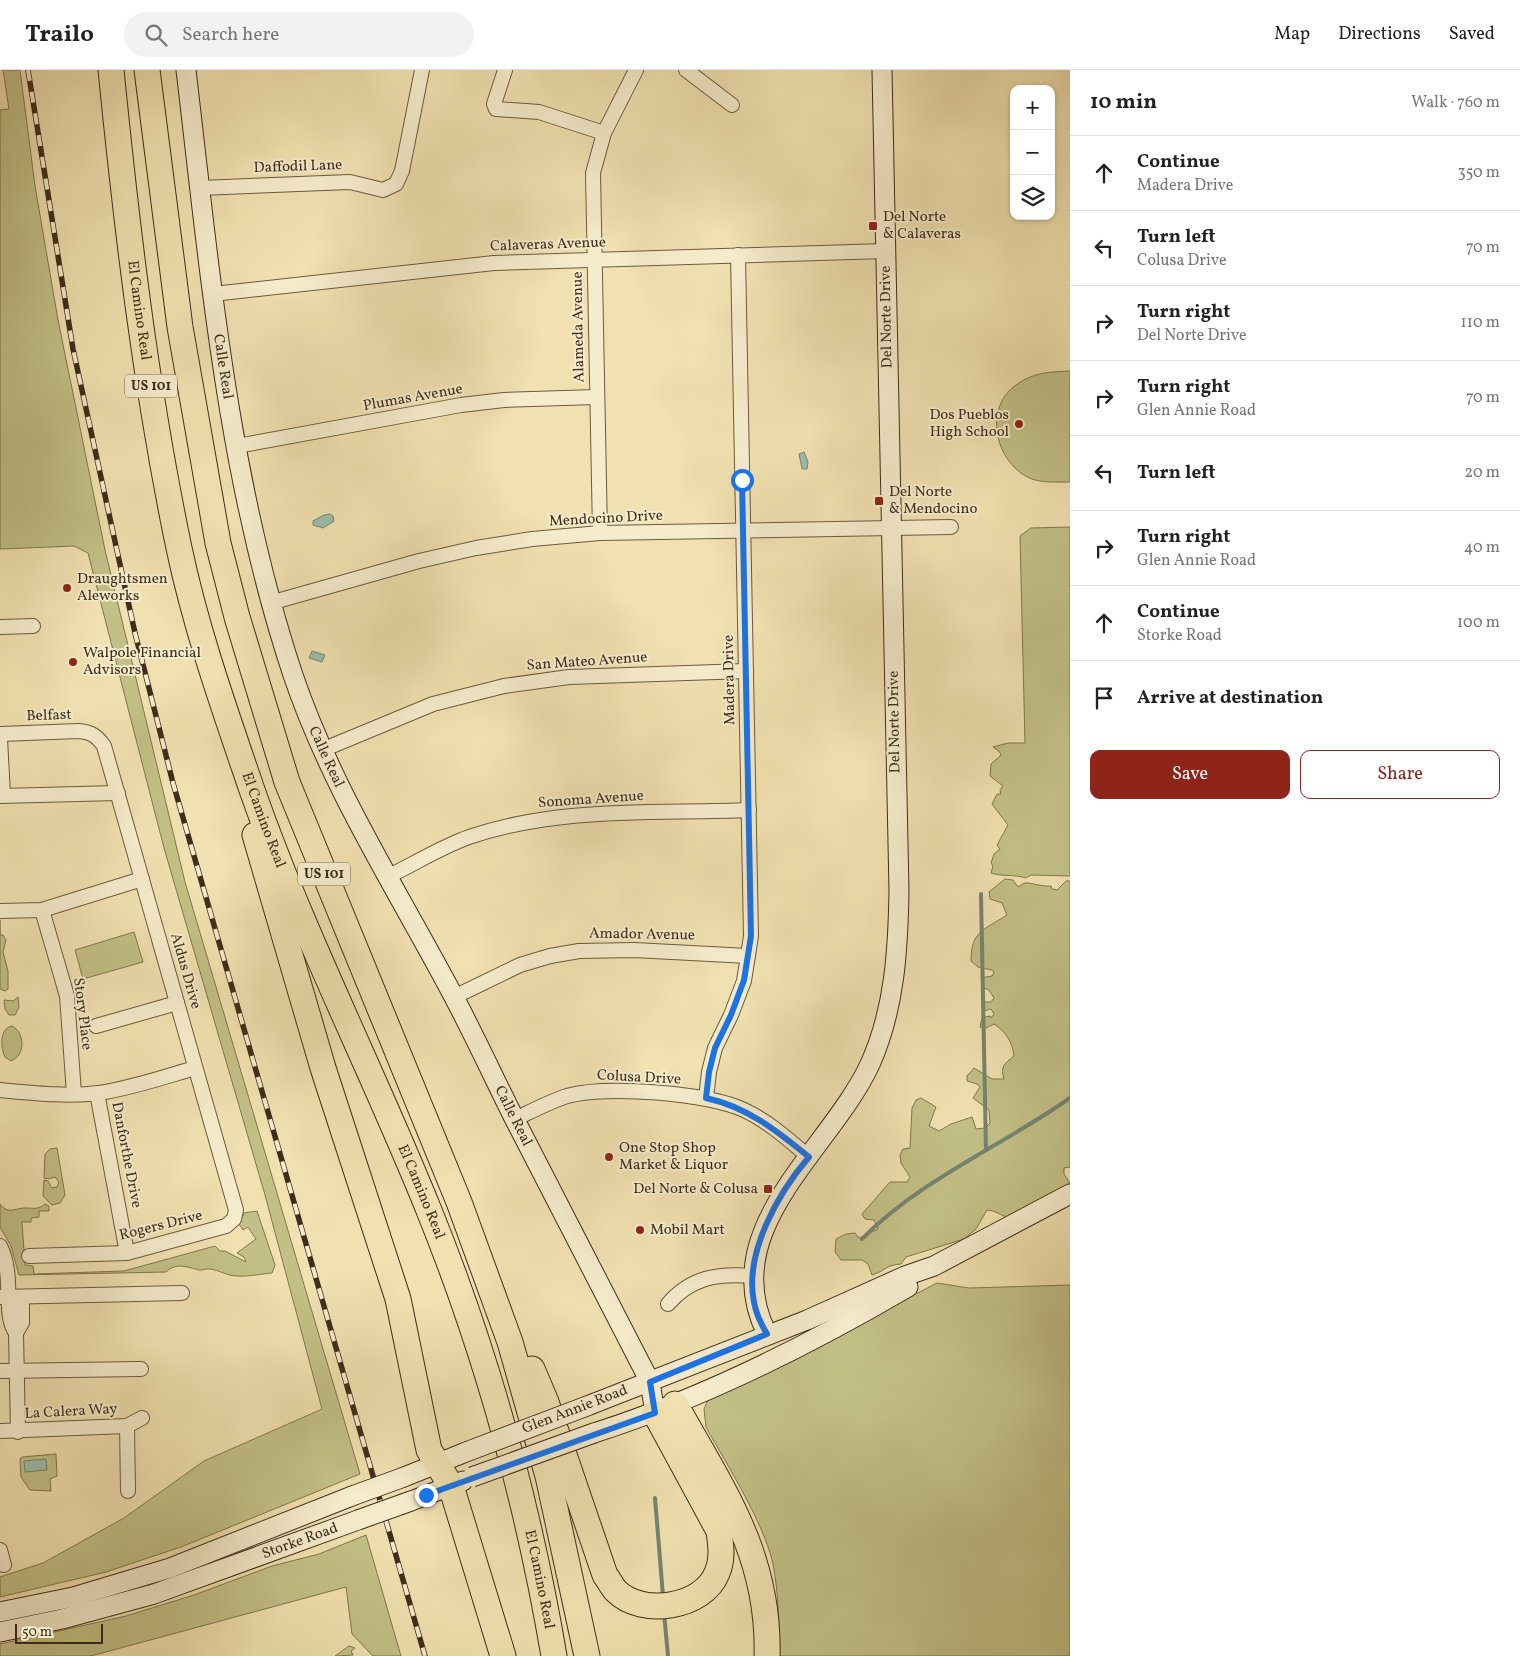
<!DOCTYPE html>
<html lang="en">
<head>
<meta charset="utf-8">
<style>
	body { margin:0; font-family:Vollkorn,serif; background:#f2f2f2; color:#222 }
	.controls { position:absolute; right:15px; top:15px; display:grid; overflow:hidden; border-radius:10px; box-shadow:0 1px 4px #0004 }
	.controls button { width:45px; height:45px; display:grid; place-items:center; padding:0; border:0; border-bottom:1px solid #e0e0e0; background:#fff; color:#222; font:25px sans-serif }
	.scale { position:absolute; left:15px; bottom:12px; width:88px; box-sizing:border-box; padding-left:5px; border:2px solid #3e2d1b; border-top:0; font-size:14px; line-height:18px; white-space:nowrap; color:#3e2d1b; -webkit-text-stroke:4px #f6eccc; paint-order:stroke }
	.stop { position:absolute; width:15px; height:15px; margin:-11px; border:4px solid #1a73e8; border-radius:50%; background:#fff }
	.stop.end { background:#1a73e8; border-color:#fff; box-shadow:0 1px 5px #0008 }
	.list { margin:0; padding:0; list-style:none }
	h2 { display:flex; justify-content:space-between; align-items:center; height:65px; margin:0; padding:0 20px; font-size:21px }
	h2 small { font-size:16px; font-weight:400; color:#767676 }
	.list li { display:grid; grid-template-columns:32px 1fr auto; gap:15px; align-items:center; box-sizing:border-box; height:75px; padding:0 20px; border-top:1px solid #e0e0e0 }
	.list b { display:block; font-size:19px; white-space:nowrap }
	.list p { margin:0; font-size:16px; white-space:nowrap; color:#767676 }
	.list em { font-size:16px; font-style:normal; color:#767676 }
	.actions { display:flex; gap:10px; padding:15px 20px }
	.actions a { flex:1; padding:11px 0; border:1px solid #8f2418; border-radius:10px; text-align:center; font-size:18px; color:#8f2418 }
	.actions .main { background:#8f2418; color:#fff }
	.icon { flex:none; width:28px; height:28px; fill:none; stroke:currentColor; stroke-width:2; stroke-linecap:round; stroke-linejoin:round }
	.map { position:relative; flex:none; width:1070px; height:1586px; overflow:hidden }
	header { display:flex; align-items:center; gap:30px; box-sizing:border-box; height:70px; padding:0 25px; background:#fff; border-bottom:1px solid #e0e0e0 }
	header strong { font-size:24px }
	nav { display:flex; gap:28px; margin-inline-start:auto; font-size:18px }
	.search { width:350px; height:45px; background:#f2f2f2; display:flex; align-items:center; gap:12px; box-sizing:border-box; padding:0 18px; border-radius:28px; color:#767676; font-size:19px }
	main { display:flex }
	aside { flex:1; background:#fff }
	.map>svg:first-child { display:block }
	.green { fill:#c2c086; stroke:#807650 }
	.water { fill:#9bbeab; stroke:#768471 }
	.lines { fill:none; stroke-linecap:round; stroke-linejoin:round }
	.stream { stroke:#768471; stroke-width:4 }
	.street-casing { stroke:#6b5a40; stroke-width:16 }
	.secondary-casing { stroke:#3e2d1b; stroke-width:21 }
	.highway-casing { stroke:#3e2d1b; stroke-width:27 }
	.street { stroke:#f6eccc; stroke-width:14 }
	.secondary { stroke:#f6eccc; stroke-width:19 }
	.highway { stroke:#f1e1b0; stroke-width:25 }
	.rail-casing { stroke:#3e2d1b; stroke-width:5.5 }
	.rail { stroke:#f6eccc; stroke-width:4; stroke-dasharray:11; stroke-linecap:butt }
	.secondary-bridge-casing { stroke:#3e2d1b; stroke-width:21; stroke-linecap:butt }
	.secondary-bridge { stroke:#f6eccc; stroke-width:19 }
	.route { stroke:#1a73e8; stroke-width:6 }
	.poi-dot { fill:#8f2418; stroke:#f6eccc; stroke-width:2 }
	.labels { text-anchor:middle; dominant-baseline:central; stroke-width:4; stroke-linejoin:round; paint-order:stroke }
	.shield { fill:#f6eccc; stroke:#756650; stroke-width:1 }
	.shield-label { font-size:14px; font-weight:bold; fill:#3e2d1b }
	.street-label { font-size:15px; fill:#3e2d1b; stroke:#f6eccc }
	.poi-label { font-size:15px; fill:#3e2d1b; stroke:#f6eccc; text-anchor:start }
</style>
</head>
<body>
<header>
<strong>Trailo</strong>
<div class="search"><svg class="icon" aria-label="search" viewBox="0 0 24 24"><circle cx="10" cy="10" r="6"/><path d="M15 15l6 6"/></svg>Search here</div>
<nav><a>Map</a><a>Directions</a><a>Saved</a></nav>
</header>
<main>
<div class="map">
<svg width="1070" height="1586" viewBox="0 0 1070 1586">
	<rect width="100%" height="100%" fill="#f1e1b0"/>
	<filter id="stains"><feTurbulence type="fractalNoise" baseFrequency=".004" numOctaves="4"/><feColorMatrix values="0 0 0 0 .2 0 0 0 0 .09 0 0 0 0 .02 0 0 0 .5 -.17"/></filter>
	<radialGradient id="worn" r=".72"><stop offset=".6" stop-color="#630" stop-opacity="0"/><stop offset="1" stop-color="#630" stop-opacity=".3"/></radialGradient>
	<g class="green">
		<polygon points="3,0 20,0 35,116 58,250 105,480 185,812 360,1404 181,1477 106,1502 0,1527 0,1507 43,1493 124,1448 204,1391 322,1339 265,1125 164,778 88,483 74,476 0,479 0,40 9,39"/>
		<path d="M1070,301V412C1058,412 1043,413 1032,409C996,395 982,339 1016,315C1034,302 1049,302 1070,301Z"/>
		<path d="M1070,457V806L1031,805L1026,808C1013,804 1003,807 991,803L993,796L991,793L994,784L1000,779L997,775L1008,755L992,734L997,724H1001L1000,720L1003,716L990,706L991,694L1001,685L999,681L993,677L1008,673H1025L1020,466L1031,458Z"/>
		<path d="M1005,809L1013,810L1018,817C1020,816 1022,814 1025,813C1029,812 1042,817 1051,816L1052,819L1057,820L1066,811H1070V1097L1064,1098V1104L1070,1113L1068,1117L1009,1147C1000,1146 995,1140 987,1140L976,1159L964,1169L906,1187L901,1194C886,1195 885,1201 872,1205L868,1194L862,1190H841L835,1182L836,1169L846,1164L855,1163L859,1168L878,1159L874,1150L865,1149L862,1144L890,1112H907L910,1107L901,1093L900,1085L903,1079L910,1078L912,1038L916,1030L921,1028L936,1037L929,1056L939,1061L951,1054L972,1047L976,1059L985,1058L990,1053L989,1040L973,1028L980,1017L977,1014L967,1011V1006L974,998L992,1009H1004C1000,997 1004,994 1014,986C1012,971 1006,962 994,954L984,959L980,957L982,948L990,946L991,948L994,944L991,939L984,941L982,938L984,932H991L994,928L989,920L984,918L981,908L992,906L994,903L992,900L978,897L971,891C971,861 984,860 1007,845L1002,833L990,829L989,822Z"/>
		<polygon points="0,850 0,865 3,865 6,870 3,882 8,901 8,919 5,921 0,919"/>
		<polygon points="134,862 143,892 83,909 75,880"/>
		<polygon points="18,927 19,937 15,945 9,945 5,939 4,930 13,931"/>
		<path d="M12,956C25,963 26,985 11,991L5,987C0,977 0,958 12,956Z"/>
		<polygon points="57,1078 65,1125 60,1133 52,1135 43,1126 44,1110 48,1111 52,1118 57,1117 59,1112 55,1107 49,1109 44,1108 45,1084 50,1079"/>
		<path d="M0,1134C9,1145 14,1138 26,1138C34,1138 38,1140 45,1134L49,1136V1141H39V1147L31,1148V1152H22L25,1195L33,1196L34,1204L124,1201L215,1176L220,1181H225L246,1192L244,1187L237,1183L256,1169L248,1157L243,1160L239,1154L244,1143L257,1141L275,1195L272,1203C260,1204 248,1207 237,1206C227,1206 219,1200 210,1199C206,1198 202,1201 199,1200C187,1197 176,1192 166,1202L19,1205L11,1176L0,1157Z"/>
		<path d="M937,1213L969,1218L1070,1215V1586H779C779,1555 779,1525 773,1494C764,1453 727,1395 706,1357L704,1339L708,1330L715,1324L755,1307Z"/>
		<polygon points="56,1384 57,1406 50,1409 51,1421 30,1420 21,1407 20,1389 22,1387"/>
		<polygon points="366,1465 401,1586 373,1586 352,1564 346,1517 91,1586 0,1586 0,1574 126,1546 194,1525 272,1496 319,1484"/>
		<polygon points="349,1576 355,1578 351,1581 353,1585 335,1586"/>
	</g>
	<g class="water">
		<polygon points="804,382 808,392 807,399 802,399 799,384"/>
		<polygon points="330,444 333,446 334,451 323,458 313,455 313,451 324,445"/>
		<polygon points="312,581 325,585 322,592 309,588"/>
		<polygon points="46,1389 47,1400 25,1402 24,1391"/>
	</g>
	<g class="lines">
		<g class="stream">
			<polyline points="981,824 986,1080"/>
			<path d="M862,1169C921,1109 1002,1076 1070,1028"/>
			<polyline points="655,1428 663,1526"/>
			<polyline points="664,1543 668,1586"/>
		</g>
		<defs>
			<g id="street">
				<polyline points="505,0 494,34 496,39 539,42 604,63"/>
				<polyline points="686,0 732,35"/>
				<polyline points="200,118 350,112 383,120 396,114 402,101 422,0"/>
				<polyline points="213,224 494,193 886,181"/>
				<polyline points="237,376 461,335 504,330 596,327"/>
				<polyline points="600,463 593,103 604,63 636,0"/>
				<polyline points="270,533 419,491 476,478 532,469 600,463 951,457"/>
				<polyline points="0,557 33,556"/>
				<path d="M0,664L79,661C91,662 97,666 104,676L236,1140L234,1149L226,1156L127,1183L29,1186"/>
				<polyline points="0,668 3,725"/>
				<polyline points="322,680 433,634 504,616 569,607 746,601"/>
				<polyline points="0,726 118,723"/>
				<path d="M387,807C414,794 441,777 469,767C560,736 655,744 749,740"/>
				<polyline points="42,840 67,926 74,1024"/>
				<polyline points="0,841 42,840 142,809"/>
				<polyline points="454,927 520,895 550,886 579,881 634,880 748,886"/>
				<polyline points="96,956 177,933"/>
				<path d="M0,1020C33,1023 67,1027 99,1023C132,1018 164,1007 195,998"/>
				<polyline points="97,1023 127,1183"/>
				<polyline points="706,1028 709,1002 715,978 731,945 744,911 751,866 738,185"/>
				<path d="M515,1049C532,1041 549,1032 567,1026C606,1015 708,1023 744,1040C768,1051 789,1070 809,1087"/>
				<path d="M0,1176C15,1205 2,1244 16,1263L22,1253V1227"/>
				<polyline points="0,1227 182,1223"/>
				<path d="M668,1234C691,1207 718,1203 753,1206"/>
				<polyline points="16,1263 18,1362"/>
				<polyline points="0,1301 141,1299"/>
				<polyline points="127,1356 128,1421"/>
				<polyline points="0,1361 127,1356 142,1348"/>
				<polyline points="0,1480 4,1495"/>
			</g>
			<g id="secondary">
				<path id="s1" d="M186,0C210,203 228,410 293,605C332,720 398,821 454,927C475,967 494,1008 514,1048C559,1136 605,1224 650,1312L655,1343"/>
				<path d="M767,1264C714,1158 832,1079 871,992C895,937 898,879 899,821L882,0"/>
				<polyline points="587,1336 807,1250 905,1206 934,1196 1070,1124"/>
				<path d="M594,1363C704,1328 809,1275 908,1217"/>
				<polyline points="404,1407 466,1382"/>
				<polyline points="411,1431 463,1411"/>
				<polyline points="0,1542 73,1527 170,1498 352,1426"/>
				<path id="s2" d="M0,1562L62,1549L154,1524L358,1450"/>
			</g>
			<g id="highway">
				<path id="s3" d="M111,0C127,160 146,320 179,478C196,559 224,638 251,717C301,861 371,997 428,1138C487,1283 528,1433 554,1586"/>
				<polyline points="147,0 180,257 218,473 237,547 287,712 459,1132 510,1272 548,1406 587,1586"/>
				<polyline points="255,765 323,998 398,1229 429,1380 451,1416 503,1586"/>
				<path d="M532,1299L546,1332L605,1505C609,1510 612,1517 616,1521C642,1547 703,1538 717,1503C723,1489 721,1476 719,1461L655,1343"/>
				<path d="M675,1334C722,1418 770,1485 767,1586"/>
			</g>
		</defs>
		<use href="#street" class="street-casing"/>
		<use href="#secondary" class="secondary-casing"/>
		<use href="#highway" class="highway-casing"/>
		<use href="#street" class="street"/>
		<use href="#secondary" class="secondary"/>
		<use href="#highway" class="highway"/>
		<defs>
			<polyline id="rail" points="28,0 73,279 135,563 173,713 425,1586"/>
		</defs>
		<use href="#rail" class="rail-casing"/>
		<use href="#rail" class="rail"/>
		<defs>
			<g id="secondary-bridge">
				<polyline points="466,1382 587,1336"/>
				<polyline points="472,1407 594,1363"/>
				<polyline points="352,1426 404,1407"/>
				<polyline points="358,1450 411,1431"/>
			</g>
		</defs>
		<use href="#secondary-bridge" class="secondary-bridge-casing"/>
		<use href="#secondary-bridge" class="secondary-bridge"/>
	</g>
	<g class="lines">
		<path class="route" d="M426,1425L655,1343L650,1312L767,1264C761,1254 756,1244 754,1232C744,1183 778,1123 809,1087C776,1060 747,1037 706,1028L709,1002L715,978L731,945L744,910L751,866L742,410"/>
	</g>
	<g class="poi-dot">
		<rect x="868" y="151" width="10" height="10" rx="2.5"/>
		<circle cx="1019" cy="354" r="5"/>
		<rect x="874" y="426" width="10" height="10" rx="2.5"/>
		<circle cx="67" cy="518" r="5"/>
		<circle cx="73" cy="592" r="5"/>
		<circle cx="609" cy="1087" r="5"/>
		<rect x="763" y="1114" width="10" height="10" rx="2.5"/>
		<circle cx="640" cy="1160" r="5"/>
	</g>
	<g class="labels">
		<g class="shield">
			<rect x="125" y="304.5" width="52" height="23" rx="4"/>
			<rect x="298" y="792.5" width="52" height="23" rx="4"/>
		</g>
		<g class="shield-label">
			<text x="151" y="316">US 101</text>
			<text x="324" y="804">US 101</text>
		</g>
		<g class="street-label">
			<text transform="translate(298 97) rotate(-2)">Daffodil Lane</text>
			<text transform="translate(548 175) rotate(-2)">Calaveras Avenue</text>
			<text stroke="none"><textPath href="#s3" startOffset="242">El Camino Real</textPath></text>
			<text transform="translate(887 247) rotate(-91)">Del Norte Drive</text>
			<text transform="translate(579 257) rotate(-91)">Alameda Avenue</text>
			<text stroke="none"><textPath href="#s1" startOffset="299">Calle Real</textPath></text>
			<text transform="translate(413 328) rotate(-10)">Plumas Avenue</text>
			<text transform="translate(606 449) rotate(-3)">Mendocino Drive</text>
			<text transform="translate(587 592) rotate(-4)">San Mateo Avenue</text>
			<text transform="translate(730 610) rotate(-91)">Madera Drive</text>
			<text transform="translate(49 646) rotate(-2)">Belfast</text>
			<text transform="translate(895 652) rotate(-91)">Del Norte Drive</text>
			<text stroke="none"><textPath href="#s1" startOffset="704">Calle Real</textPath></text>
			<text transform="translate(591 730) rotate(-4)">Sonoma Avenue</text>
			<text stroke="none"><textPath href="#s3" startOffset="768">El Camino Real</textPath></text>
			<text transform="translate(642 865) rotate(1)">Amador Avenue</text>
			<text transform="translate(185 901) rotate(74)">Aldus Drive</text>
			<text transform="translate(82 944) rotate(83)">Story Place</text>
			<text transform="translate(639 1008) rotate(3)">Colusa Drive</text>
			<text stroke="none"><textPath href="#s1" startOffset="1109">Calle Real</textPath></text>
			<text transform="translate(126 1085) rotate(79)">Danforthe Drive</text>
			<text stroke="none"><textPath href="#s3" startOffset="1172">El Camino Real</textPath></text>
			<text transform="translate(161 1156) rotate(-14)">Rogers Drive</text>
			<text transform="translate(575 1340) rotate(-21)">Glen Annie Road</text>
			<text transform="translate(71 1342) rotate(-3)">La Calera Way</text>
			<text stroke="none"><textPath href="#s2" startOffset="314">Storke Road</textPath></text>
			<text stroke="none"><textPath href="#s3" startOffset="1578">El Camino Real</textPath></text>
		</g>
		<g class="poi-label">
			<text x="883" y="147">Del Norte<tspan x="883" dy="17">&amp; Calaveras</tspan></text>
			<text x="1009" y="345" text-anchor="end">Dos Pueblos<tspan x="1009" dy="17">High School</tspan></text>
			<text x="889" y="422">Del Norte<tspan x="889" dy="17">&amp; Mendocino</tspan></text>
			<text x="77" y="509">Draughtsmen<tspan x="77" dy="17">Aleworks</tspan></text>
			<text x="83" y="583">Walpole Financial<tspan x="83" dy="17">Advisors</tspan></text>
			<text x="619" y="1078">One Stop Shop<tspan x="619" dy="17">Market &amp; Liquor</tspan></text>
			<text x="758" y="1119" text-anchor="end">Del Norte &amp; Colusa</text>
			<text x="650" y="1160">Mobil Mart</text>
		</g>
	</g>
	<rect width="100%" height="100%" filter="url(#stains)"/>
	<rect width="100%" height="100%" fill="url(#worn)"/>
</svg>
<div class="controls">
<button>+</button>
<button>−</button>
<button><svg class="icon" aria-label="layers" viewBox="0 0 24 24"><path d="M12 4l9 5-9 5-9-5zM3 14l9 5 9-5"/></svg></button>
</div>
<div class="scale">50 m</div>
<div class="stop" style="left:742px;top:410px"></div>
<div class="stop end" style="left:426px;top:1425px"></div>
</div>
<aside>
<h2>10 min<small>Walk · 760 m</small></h2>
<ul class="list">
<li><svg class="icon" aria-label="ahead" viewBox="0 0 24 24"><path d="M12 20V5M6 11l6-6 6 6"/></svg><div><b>Continue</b><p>Madera Drive</p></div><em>350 m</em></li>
<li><svg class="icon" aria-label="left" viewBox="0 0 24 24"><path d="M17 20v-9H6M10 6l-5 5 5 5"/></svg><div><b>Turn left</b><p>Colusa Drive</p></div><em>70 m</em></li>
<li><svg class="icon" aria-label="right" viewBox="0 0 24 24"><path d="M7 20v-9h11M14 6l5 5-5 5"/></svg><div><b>Turn right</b><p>Del Norte Drive</p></div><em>110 m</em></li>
<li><svg class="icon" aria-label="right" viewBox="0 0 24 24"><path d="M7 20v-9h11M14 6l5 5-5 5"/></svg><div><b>Turn right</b><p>Glen Annie Road</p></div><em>70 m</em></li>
<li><svg class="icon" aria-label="left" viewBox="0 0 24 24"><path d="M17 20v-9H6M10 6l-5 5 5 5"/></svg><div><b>Turn left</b></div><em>20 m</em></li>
<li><svg class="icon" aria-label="right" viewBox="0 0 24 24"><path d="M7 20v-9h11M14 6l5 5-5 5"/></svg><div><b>Turn right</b><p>Glen Annie Road</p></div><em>40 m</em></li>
<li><svg class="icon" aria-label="ahead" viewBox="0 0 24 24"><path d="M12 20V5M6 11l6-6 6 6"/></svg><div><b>Continue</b><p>Storke Road</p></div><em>100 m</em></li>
<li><svg class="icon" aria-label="arrive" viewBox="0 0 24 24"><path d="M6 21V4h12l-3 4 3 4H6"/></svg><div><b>Arrive at destination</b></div></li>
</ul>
<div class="actions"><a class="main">Save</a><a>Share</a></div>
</aside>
</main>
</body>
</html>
